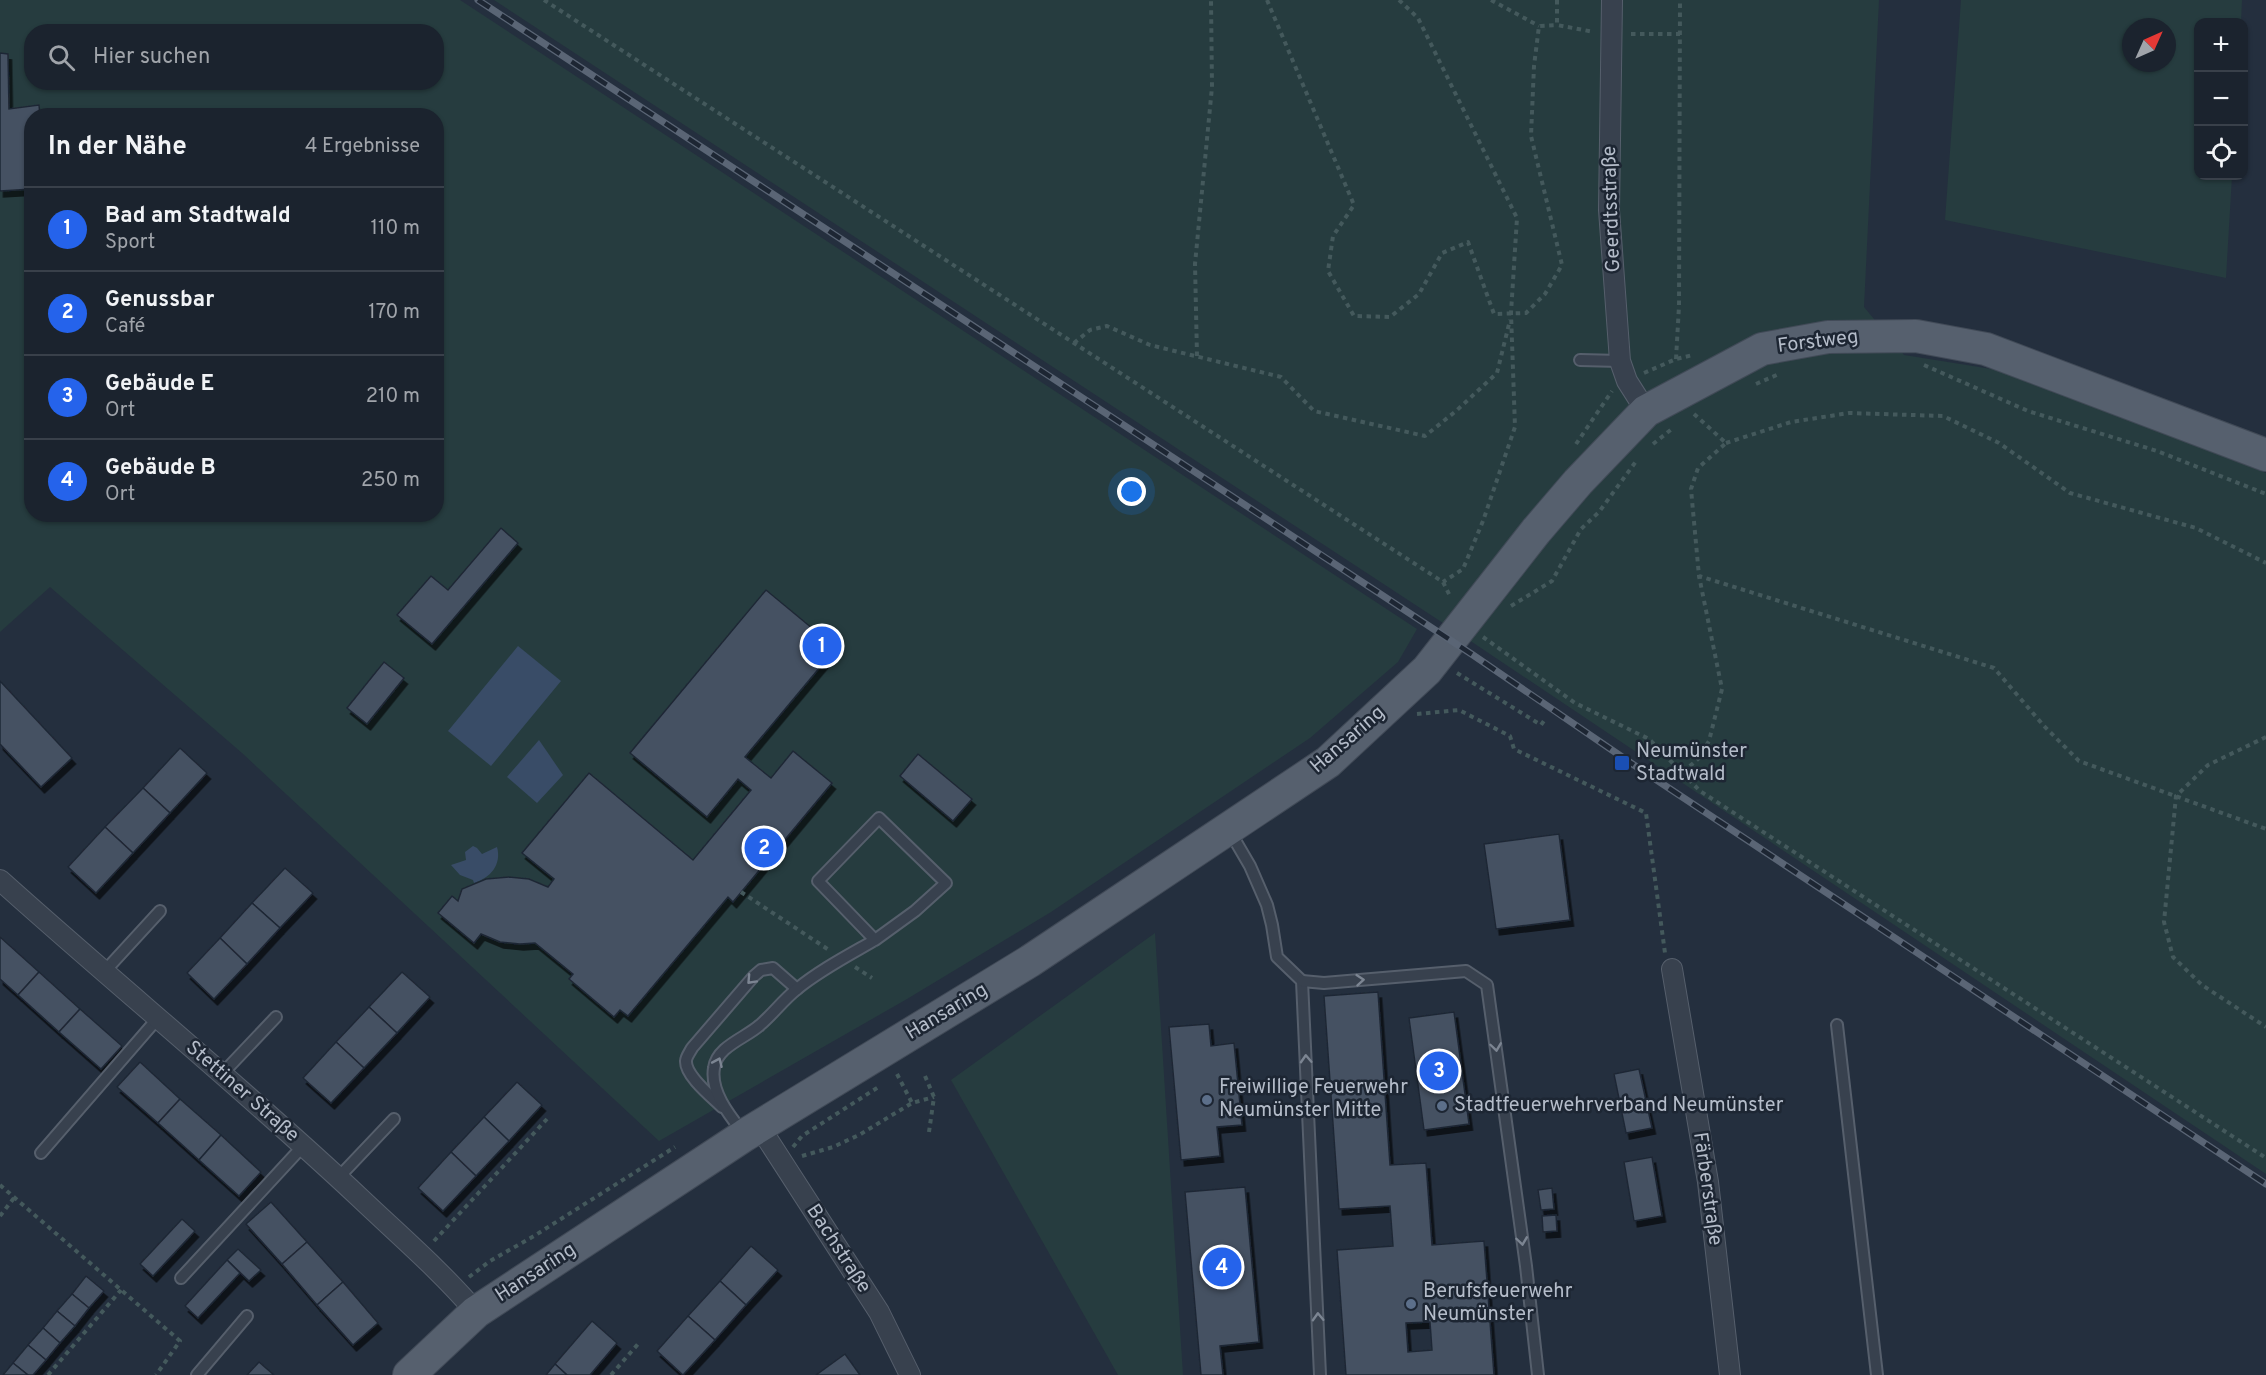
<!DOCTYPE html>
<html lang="de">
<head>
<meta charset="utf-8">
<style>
	body { margin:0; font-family:Overpass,sans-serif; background:#242b36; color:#f1f3f6 }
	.controls { position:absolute; right:18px; top:18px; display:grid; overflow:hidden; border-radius:12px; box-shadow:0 2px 4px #0004 }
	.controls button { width:54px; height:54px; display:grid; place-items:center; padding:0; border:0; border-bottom:2px solid #39404a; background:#1b232e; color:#f1f3f6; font:30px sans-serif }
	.compass { position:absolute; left:2122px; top:18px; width:54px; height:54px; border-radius:50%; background:#1b232e; box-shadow:0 2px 4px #0004; rotate:45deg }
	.you { position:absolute; left:1132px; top:492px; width:21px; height:21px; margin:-15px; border:4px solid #fff; border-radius:50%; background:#1a73e8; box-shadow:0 0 0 9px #1a73e833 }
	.badge { display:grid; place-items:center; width:39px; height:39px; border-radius:50%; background:#2563eb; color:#fff; font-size:20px; font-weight:700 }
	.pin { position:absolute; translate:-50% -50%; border:3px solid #fff; box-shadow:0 2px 6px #0006 }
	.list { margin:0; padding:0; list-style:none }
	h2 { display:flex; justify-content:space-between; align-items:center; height:78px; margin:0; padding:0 24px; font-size:26px }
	h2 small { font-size:20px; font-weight:400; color:#a0a4aa }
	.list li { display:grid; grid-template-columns:39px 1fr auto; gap:18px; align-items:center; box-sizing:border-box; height:84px; padding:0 24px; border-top:2px solid #39404a }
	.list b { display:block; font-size:22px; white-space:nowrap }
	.list p { margin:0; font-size:20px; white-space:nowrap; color:#a0a4aa }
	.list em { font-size:20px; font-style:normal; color:#a0a4aa }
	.icon { flex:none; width:33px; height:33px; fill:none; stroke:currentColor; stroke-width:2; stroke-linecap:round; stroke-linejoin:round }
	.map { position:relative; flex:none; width:2266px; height:1375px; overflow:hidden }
	.search { position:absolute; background:#1b232e; box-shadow:0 2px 4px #0004; left:24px; top:24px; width:420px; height:66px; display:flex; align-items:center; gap:15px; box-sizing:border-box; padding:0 21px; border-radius:24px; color:#a0a4aa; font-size:22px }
	.panel { position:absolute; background:#1b232e; box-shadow:0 2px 4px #0004; left:24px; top:108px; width:420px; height:414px; border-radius:24px }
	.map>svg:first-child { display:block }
	.green { fill:#263c3f; fill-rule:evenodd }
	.water { fill:#394c67 }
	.building { fill:#455162; stroke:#1f2835; stroke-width:1.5; fill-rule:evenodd; filter:url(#shadow) }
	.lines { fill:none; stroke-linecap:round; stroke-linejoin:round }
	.lane-casing { stroke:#565f6c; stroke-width:14 }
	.street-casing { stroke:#565f6c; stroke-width:22 }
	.primary-casing { stroke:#414a57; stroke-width:34 }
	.path { stroke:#44595c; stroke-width:4; stroke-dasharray:4.5 4.5; stroke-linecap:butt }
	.lane { stroke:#38414e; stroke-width:10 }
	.street { stroke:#38414e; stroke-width:20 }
	.primary { stroke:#56606e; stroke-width:32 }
	.rail-casing { stroke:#5a6575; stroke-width:7 }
	.rail { stroke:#1d2633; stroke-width:4.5; stroke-dasharray:14; stroke-linecap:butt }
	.oneway { stroke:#7c8592 }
	.transit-dot { fill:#1a4fb4; stroke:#1d2633; stroke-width:2 }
	.service-dot { fill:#5c6f8a; stroke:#1d2633; stroke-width:2 }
	.labels { text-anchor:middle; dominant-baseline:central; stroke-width:5; stroke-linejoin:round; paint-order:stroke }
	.street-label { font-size:20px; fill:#b4bcc9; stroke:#1d2633 }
	.poi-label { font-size:20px; fill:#b4bcc9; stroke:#1d2633; text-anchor:start }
</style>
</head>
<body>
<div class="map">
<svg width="2266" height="1375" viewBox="0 0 2266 1375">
	<defs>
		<filter id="shadow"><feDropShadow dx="3.5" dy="6" stdDeviation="0" flood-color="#0009"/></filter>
	</defs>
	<rect width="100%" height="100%" fill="#242f3e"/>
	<g class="green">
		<path d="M0,0H460L1417,629L1398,662L1310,738L1051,912L907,999L659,1141L242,753L50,587L0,632ZM32,32H436V82H32ZM32,116H436V514H32Z"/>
		<polygon points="494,0 1879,0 1864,307 1904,355 2004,371 2266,473 2266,1174 1475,644"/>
		<path d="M1961,0H2242L2241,22H2198V176H2232L2226,278L1945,220ZM2131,27H2167V63H2131Z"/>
		<polygon points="1155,933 1183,1375 1118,1375 951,1080"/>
	</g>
	<g class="water">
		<polygon points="518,646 561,681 491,766 448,731"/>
		<polygon points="539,740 563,775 537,803 507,777"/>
		<path d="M473,846L477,848L482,854L497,847C502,865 490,878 474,883L473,880L460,875L451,865L466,860L465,852Z"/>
	</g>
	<g class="building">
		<polygon points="0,53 8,54 9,109 39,105 40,116 32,116 32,189 0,191"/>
		<polygon points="501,528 518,543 432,644 397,615 431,576 448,590"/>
		<polygon points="766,590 836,648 745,757 771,778 793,751 832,783 733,902 728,897 628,1016 620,1010 614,1017 569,979 573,974 535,943 520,944 500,942 481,934 474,943 438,913 452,896 458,901 462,889 486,879 509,877 529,879 548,887 554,879 522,853 589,773 693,860 751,790 738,779 707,817 630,753"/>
		<polygon points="384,662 404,678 367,724 347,708"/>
		<polygon points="0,681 72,758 41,787 0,744"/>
		<polygon points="180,748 207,773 170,813 143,788"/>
		<polygon points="918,754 972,799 953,821 900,776"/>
		<polygon points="143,788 170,813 133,853 105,827"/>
		<polygon points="105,827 133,853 96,893 68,867"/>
		<polygon points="1559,834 1570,920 1496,929 1484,844"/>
		<polygon points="285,868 313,893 280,928 252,903"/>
		<polygon points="252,903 280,928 247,964 220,938"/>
		<polygon points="0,937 39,972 18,995 0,979"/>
		<polygon points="220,938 247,964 214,999 187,973"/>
		<polygon points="39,972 80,1009 59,1032 18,995"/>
		<polygon points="402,972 430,997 397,1033 369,1007"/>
		<path d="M1378,992L1390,1165L1426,1163L1432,1245L1484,1241L1494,1375H1346L1337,1250L1393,1246L1390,1206L1339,1209L1324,996ZM1430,1322L1432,1350L1408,1352L1406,1323Z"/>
		<polygon points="369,1007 397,1033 364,1068 336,1042"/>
		<polygon points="80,1009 122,1046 101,1069 59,1032"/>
		<polygon points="1454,1012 1469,1124 1424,1130 1409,1018"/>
		<polygon points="1209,1024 1211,1046 1234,1043 1242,1125 1217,1127 1220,1156 1181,1160 1169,1027"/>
		<polygon points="336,1042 364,1068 331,1103 303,1078"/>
		<polygon points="140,1062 180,1099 158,1123 117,1087"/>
		<polygon points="1639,1069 1652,1128 1626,1133 1614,1074"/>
		<polygon points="517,1082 542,1105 509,1141 484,1117"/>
		<polygon points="180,1099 221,1135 199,1160 158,1123"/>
		<polygon points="484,1117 509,1141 476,1176 451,1152"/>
		<polygon points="221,1135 261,1172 239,1196 199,1160"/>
		<polygon points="451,1152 476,1176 443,1211 418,1188"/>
		<polygon points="1652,1157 1662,1216 1634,1221 1624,1162"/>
		<polygon points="1245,1187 1259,1342 1220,1346 1223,1375 1201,1375 1185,1192"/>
		<polygon points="1552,1188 1554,1209 1541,1210 1538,1190"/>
		<polygon points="271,1202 307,1242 282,1264 246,1224"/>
		<polygon points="1556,1215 1557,1231 1543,1232 1542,1216"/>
		<polygon points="182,1219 195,1231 153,1276 140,1264"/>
		<polygon points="307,1242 343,1282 317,1305 282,1264"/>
		<polygon points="751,1246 778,1270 746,1305 720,1281"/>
		<polygon points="238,1249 261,1270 249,1281 227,1260"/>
		<polygon points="227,1260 240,1273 198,1318 185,1306"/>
		<polygon points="86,1276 104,1291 89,1308 72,1294"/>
		<polygon points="720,1281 746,1305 715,1340 688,1316"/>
		<polygon points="343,1282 378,1323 353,1345 317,1305"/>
		<polygon points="72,1294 89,1308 75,1326 57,1311"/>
		<polygon points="57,1311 75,1326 60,1343 43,1328"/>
		<polygon points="688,1316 715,1340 683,1375 657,1351"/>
		<polygon points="592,1321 617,1343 590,1375 567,1375 555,1364"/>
		<polygon points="43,1328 60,1343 46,1360 28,1345"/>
		<polygon points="28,1345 46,1360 33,1375 28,1375 13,1363"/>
		<polygon points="845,1354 860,1375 816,1375"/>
		<polygon points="259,1362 274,1375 247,1375"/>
		<polygon points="13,1363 28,1375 3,1375"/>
		<polygon points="555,1364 567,1375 546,1375"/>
	</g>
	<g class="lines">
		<defs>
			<g id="lane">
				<polyline points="1580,360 1620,361"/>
				<polyline points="1229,830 1250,866 1267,905 1272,925 1277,957 1302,981 1320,1375"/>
				<polyline points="104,972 160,911"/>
				<polyline points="1302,981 1324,983 1466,971 1487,985 1526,1266 1538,1375"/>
				<polyline points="1837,1025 1877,1375"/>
				<polyline points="222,1074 276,1017"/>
				<path d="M722,1107C713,1098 685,1076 686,1061C686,1057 690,1052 692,1048L754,976L761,970L773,968L797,989"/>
				<path d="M744,1134C730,1116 710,1092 714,1068C717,1046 746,1038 760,1025C773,1014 783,1000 797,989C820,970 849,955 875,940L818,881L879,818L946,883L915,911L875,940"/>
				<polyline points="41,1153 158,1018"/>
				<polyline points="338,1178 394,1119"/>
				<polyline points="181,1278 303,1146"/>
				<polyline points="197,1375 247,1316"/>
			</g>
			<g id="street">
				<polyline points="1612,0 1609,210 1620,361 1627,381 1646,411"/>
				<path d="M0,880C119,987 243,1088 359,1197C399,1235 440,1270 476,1312"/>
				<polyline points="1672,969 1708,1182 1730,1375"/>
				<polyline points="759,1126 879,1312 910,1375"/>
			</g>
			<polyline id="primary" points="409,1375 476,1312 745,1135 1030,961 1328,762 1427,670 1536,531 1578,482 1646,411 1762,349 1828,337 1916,336 1986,349 2266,455"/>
		</defs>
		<use href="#lane" class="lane-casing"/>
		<use href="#street" class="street-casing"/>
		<use href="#primary" class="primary-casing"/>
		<g class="path">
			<polyline points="544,0 1443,582 1451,598"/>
			<polyline points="1267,0 1354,205 1333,236 1328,271 1354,316 1390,317 1419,294 1442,253 1468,242 1494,314 1526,313 1545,294 1562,265 1531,136 1534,66 1539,26 1557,25"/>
			<polyline points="1399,0 1418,18 1517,218 1511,313 1515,427 1483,521 1463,569 1443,582"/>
			<polyline points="1491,0 1539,26"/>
			<polyline points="1557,0 1557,25 1594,32"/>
			<polyline points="1631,34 1680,34"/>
			<polyline points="1074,343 1090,330 1107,326 1150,345 1281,377 1314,411 1425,436 1456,411 1497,373 1510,320"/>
			<polyline points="1197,356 1195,264 1212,87 1211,0"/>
			<polyline points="1676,359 1679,306 1680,0"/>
			<polyline points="1924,365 2028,411 2157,451 2266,494"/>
			<polyline points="1644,373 1676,359 1693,355"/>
			<polyline points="1756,384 1779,374"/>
			<polyline points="1694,414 1726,443 1698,468 1691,489 1699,576 1994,668 2044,726 2079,761 2266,829"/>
			<polyline points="1726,443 1791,422 1849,413 1943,416 1999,443 2070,493 2196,528 2266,563"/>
			<polyline points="1576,444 1612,391"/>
			<polyline points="1653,444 1673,428"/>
			<polyline points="1511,606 1552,581 1581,529 1599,512 1637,460"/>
			<polyline points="1483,637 1575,703 1649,739 1700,791 2266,1158"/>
			<polyline points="1457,673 1541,725 1546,718"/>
			<polyline points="1417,714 1459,710 1510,736 1514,749 1646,813 1665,953"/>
			<polyline points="2266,737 2208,765 2176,796 2164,922 2173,957 2202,985 2266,1027"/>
			<polyline points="1683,772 1698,759 1709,741 1722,689 1699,576"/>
			<polyline points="741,892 829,950"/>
			<polyline points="855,967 872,978"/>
			<polyline points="897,1074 912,1103"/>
			<polyline points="925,1076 934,1097 929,1132"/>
			<polyline points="793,1147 802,1136 880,1086"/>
			<polyline points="802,1156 833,1147 859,1135 912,1103 934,1097"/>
			<polyline points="0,1185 180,1341 156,1375"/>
			<polyline points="0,1216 14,1198"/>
			<polyline points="434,1241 547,1119"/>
			<polyline points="469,1277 490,1261 534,1236 675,1147"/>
			<polyline points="48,1375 121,1290"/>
			<polyline points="611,1375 638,1344"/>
		</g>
		<use href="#lane" class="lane"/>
		<use href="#street" class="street"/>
		<use href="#primary" class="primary"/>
		<defs>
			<polyline id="rail" points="478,0 1473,655 1628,761 2266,1184"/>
		</defs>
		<use href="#rail" class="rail-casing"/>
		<use href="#rail" class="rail"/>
	</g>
	<defs><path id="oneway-chevron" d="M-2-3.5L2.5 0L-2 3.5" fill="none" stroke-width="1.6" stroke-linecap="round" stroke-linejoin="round" transform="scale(1.5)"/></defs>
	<g class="oneway">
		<use href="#oneway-chevron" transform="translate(751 980) rotate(133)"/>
		<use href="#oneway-chevron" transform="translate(1360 980) rotate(-5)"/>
		<use href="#oneway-chevron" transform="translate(1496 1047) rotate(82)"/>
		<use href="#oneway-chevron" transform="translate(1306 1059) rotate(-93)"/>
		<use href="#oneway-chevron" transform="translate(718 1062) rotate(-66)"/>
		<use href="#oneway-chevron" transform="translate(1522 1241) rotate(82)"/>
		<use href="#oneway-chevron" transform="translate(1318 1317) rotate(-92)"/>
	</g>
	<rect class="transit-dot" x="1614" y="755" width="16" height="16" rx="3"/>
	<g class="service-dot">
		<circle cx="1207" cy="1100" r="6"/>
		<circle cx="1442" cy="1106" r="6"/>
		<circle cx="1411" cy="1304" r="6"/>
	</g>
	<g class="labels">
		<g class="street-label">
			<text transform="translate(1612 209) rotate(-92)">Geerdtsstraße</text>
			<text transform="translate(1818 342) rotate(-7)">Forstweg</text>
			<text transform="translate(1348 740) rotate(-41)">Hansaring</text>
			<text transform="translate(947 1012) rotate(-31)">Hansaring</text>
			<text transform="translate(242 1092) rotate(41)">Stettiner Straße</text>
			<text transform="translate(1707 1189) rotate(82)">Färberstraße</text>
			<text transform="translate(838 1249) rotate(57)">Bachstraße</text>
			<text transform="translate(536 1273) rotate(-33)">Hansaring</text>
		</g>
		<g class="poi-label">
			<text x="1636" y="752">Neumünster<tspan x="1636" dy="23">Stadtwald</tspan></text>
			<text x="1219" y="1088">Freiwillige Feuerwehr<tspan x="1219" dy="23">Neumünster Mitte</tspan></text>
			<text x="1454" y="1106">Stadtfeuerwehrverband Neumünster</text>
			<text x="1423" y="1292">Berufsfeuerwehr<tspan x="1423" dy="23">Neumünster</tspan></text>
		</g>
	</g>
</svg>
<div class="controls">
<button>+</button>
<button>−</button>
<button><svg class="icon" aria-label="locate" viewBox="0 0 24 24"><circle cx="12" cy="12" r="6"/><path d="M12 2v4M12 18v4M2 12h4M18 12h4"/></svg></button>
</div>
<svg class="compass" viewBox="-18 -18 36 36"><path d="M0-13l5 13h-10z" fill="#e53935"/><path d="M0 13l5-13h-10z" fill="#a0a4aa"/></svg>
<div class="you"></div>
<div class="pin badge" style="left:822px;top:646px">1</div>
<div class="pin badge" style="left:764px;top:848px">2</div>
<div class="pin badge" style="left:1439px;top:1071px">3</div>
<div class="pin badge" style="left:1222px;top:1267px">4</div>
<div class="search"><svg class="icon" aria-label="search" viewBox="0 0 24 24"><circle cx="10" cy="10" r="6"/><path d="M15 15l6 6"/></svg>Hier suchen</div>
<section class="panel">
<h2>In der Nähe<small>4 Ergebnisse</small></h2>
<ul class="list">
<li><span class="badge">1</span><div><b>Bad am Stadtwald</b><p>Sport</p></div><em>110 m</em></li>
<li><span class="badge">2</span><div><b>Genussbar</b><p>Café</p></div><em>170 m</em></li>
<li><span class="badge">3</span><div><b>Gebäude E</b><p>Ort</p></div><em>210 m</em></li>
<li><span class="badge">4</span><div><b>Gebäude B</b><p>Ort</p></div><em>250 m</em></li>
</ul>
</section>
</div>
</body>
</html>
